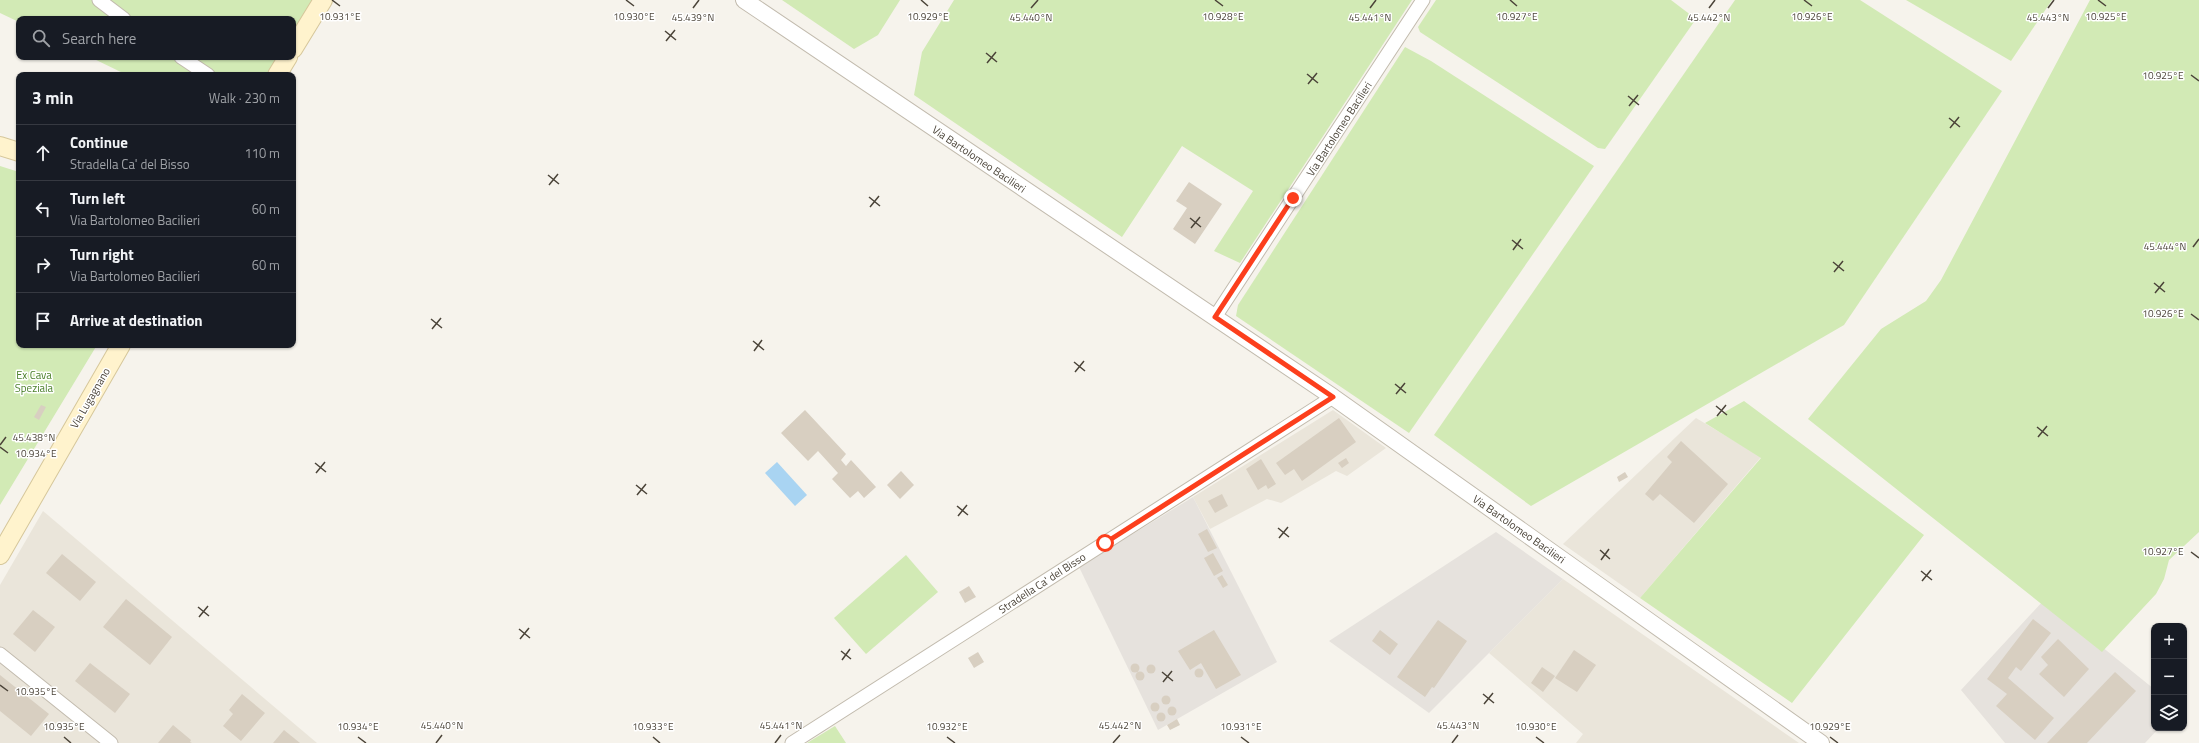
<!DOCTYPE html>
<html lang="en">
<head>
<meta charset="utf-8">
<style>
	body { margin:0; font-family:"Titillium Web",sans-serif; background:#20242c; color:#f1f3f6 }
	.controls { position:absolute; right:12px; bottom:12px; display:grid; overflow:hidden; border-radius:8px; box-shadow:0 1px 3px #0004 }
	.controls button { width:36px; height:36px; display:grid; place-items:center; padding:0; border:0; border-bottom:1px solid #363941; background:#171b24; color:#f1f3f6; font:20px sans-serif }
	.stop { position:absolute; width:12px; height:12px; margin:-9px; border:3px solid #fc3f1d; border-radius:50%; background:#fff }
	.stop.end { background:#fc3f1d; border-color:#fff; box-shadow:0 1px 4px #0008 }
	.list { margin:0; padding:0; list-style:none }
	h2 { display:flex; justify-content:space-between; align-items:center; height:52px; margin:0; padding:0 16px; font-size:17px }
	h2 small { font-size:13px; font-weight:400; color:#9ea1a6 }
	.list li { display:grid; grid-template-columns:26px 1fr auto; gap:12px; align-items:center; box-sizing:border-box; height:56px; padding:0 16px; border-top:1px solid #363941 }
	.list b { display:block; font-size:15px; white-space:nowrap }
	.list p { margin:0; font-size:13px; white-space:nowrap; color:#9ea1a6 }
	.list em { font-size:13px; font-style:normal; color:#9ea1a6 }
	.icon { flex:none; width:22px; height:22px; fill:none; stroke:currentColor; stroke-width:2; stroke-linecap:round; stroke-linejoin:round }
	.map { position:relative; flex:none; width:2199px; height:743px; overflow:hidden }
	.search { position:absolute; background:#171b24; box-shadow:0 1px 3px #0004; left:16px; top:16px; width:280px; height:44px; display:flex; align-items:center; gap:10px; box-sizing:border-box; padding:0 14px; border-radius:8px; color:#9ea1a6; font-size:15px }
	.panel { position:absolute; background:#171b24; box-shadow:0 1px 3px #0004; left:16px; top:72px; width:280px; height:276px; border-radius:8px }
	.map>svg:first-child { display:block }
	.residential { fill:#eae5da }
	.industrial { fill:#e6e2dd }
	.green { fill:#d2eab5 }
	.water { fill:#a9d4f2 }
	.building { fill:#d8cfc1 }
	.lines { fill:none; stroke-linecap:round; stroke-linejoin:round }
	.minor-casing { stroke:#c2bbae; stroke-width:15 }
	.tertiary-casing { stroke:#c2bbae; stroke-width:18 }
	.secondary-casing { stroke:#d6c79b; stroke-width:20 }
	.minor { stroke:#fff; stroke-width:13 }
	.tertiary { stroke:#fff; stroke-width:16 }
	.secondary { stroke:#fff3cd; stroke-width:18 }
	.route { stroke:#fc3f1d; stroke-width:5 }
	.ticks { fill:none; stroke:#4b4439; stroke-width:1.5 }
	.labels { text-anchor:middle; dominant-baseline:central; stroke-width:3; stroke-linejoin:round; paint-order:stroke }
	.street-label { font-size:11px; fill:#4b4439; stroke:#fff }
	.park-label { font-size:11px; fill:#4a7f2a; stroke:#fff }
	.ticks-label { font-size:10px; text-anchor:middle; fill:#4b4439; stroke:#fff; stroke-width:3; stroke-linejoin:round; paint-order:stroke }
</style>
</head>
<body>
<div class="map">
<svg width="2199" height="743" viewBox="0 0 2199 743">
	<rect width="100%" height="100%" fill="#f6f3ec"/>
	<g class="residential">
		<polygon points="1333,410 1386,448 1347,476 1336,471 1281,503 1267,499 1210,529 1193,497"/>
		<polygon points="1696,418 1761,457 1640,598 1563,544"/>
		<polygon points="43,511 317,743 0,743 0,585"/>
		<polygon points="1563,579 1799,743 1576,743 1583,734 1489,653"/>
	</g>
	<g class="industrial">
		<polygon points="1193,497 1277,662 1158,730 1079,567"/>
		<polygon points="1496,532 1563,579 1429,713 1329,641"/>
		<polygon points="2044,600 2154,689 2154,728 2159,728 2145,743 2005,743 1961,690"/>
	</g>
	<g class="green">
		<polygon points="0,0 315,0 293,36 293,19 19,19 19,22 0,13"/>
		<polygon points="782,0 900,0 878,35 854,49"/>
		<polygon points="954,0 1412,0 1240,263 1214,251 1253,191 1182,146 1122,237 914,95 922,52"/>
		<polygon points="1436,0 1671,0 1696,19 1605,149 1598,148 1420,32 1418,27"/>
		<polygon points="1735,0 1860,0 2002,91 1844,325 1531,506 1434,435"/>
		<polygon points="1906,0 2052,0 2011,61"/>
		<polygon points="2090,0 2199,0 2199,532 2169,560 2164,579 2156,594 2102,652 1808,419 1881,329 1926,301 1941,280"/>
		<polygon points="1405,47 1431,61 1594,166 1409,433 1236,316 1238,305"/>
		<polygon points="90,57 281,57 266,75 127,75"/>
		<polygon points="0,166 19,172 19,345 97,345 0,505"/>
		<polygon points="1744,401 1924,535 1792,703 1640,598 1761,458 1705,423"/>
		<polygon points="906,555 938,592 866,654 834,618"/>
		<polygon points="835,726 846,743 806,743 807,743"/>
	</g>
	<polygon class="water" points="777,462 807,495 795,506 765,473"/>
	<g class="building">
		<polygon points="1189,182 1222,204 1195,244 1173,229 1187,208 1176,201"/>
		<polygon points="41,405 46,407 39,420 34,417"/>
		<polygon points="805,410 846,454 841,460 846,466 851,460 876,487 864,498 858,491 850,498 832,479 838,473 818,451 808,461 781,433"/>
		<polygon points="1339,418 1356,442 1302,481 1294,469 1285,475 1276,463"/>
		<polygon points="1681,441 1728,484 1694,523 1660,494 1653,501 1645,494 1672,462 1667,457"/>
		<polygon points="1346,458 1349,463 1342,468 1338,463"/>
		<polygon points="1261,459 1276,484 1268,489 1266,485 1258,490 1246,469"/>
		<polygon points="901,471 914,485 900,499 887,485"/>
		<polygon points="1625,472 1628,477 1619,482 1617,477"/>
		<polygon points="1222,494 1228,506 1215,513 1208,501"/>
		<polygon points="1207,529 1217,548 1208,552 1198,534"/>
		<polygon points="1213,553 1223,571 1214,576 1204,558"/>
		<polygon points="62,554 96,582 80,601 46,573"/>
		<polygon points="1222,575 1228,585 1223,588 1217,578"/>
		<polygon points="969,586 976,597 965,603 959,592"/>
		<polygon points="126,599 172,637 150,665 103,627"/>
		<polygon points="33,610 55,627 35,652 13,634"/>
		<polygon points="2033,619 2051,633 2021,671 2016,667 2008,678 2054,718 2035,740 1996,706 2007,694 1987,679"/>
		<polygon points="1438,620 1467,641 1434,688 1432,687 1425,697 1397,677"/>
		<polygon points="1214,630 1241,675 1216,689 1201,663 1190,670 1178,651"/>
		<polygon points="1380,630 1398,644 1390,655 1372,641"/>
		<polygon points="2058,639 2089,669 2064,697 2039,674 2048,665 2041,657"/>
		<polygon points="1574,650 1596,665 1577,692 1555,678"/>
		<polygon points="978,652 984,662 974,668 968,658"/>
		<polygon points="90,663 130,694 115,713 75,681"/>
		<circle cx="1135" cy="668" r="4.5"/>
		<circle cx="1151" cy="669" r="4.5"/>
		<polygon points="1542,667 1555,676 1543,692 1531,683"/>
		<circle cx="1199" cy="673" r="4.5"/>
		<circle cx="1140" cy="676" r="4.5"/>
		<polygon points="2115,672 2136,691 2087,743 2047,743"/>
		<polygon points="0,675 49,714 31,736 0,711"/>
		<polygon points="242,694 265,713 241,741 223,726 233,714 229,710"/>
		<circle cx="1166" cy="700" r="4.5"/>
		<circle cx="1155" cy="707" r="4.5"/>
		<circle cx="1172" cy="711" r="4.5"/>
		<circle cx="1161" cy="717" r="4.5"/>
		<polygon points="1177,719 1180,725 1170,730 1167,725"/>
		<polygon points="173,725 191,740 190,742 192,743 158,743"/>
		<polygon points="284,730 300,743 273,743"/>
	</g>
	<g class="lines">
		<defs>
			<g id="minor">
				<polyline points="99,0 124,19"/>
				<polyline points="181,57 208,75"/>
				<polyline points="1215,317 1423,0"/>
				<polyline points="0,654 111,743"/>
				<polyline points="792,743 1333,397"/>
			</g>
			<polyline id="tertiary" points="744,0 1333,397 1821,743"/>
			<g id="secondary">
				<polyline points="293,49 323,0"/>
				<polyline points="277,75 288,57"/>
				<polyline points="0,146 19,152"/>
				<polyline points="0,555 121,345"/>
			</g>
		</defs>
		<use href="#minor" class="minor-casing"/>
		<use href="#tertiary" class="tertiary-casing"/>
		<use href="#secondary" class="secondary-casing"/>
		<use href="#minor" class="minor"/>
		<use href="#tertiary" class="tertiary"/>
		<use href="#secondary" class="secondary"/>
	</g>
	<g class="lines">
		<polyline class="route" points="1105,543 1333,397 1215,317 1293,198"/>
	</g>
	<path class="ticks" d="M332,0L340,6M626,0L634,6M921,0L928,6M1215,0L1223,6M1510,0L1517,6M1804,0L1812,6M2098,0L2106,6M693,8L699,0M1031,8L1038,0M1370,8L1376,0M1709,8L1715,0M2048,8L2054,0M665,31L676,40M666,41L675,30M986,53L997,62M987,63L996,52M1307,74L1318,83M2191,75L2199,81M1308,84L1317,73M1628,96L1639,105M1629,106L1638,95M1949,118L1960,127M1950,128L1959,117M548,175L559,184M549,185L558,174M869,197L880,206M870,207L879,196M1190,218L1201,227M1191,228L1200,217M1512,240L1523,249M2193,247L2199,239M1513,250L1521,239M1833,262L1844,271M1834,272L1843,261M2154,283L2165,292M2155,293L2164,282M2191,314L2199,320M431,319L442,328M432,329L441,318M753,341L764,350M754,351L762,340M1074,362L1085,371M1075,372L1084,361M1395,384L1406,393M1396,394L1405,383M1716,406L1727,415M1717,416L1726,405M2037,427L2048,436M2038,437L2047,426M0,445L6,437M0,447L8,453M315,463L326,472M316,473L325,462M636,485L647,494M637,495L646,484M957,506L968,515M958,516L967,505M1278,528L1289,537M1279,538L1288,527M1600,550L1610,559M2191,552L2199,558M1601,560L1609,549M1921,571L1932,580M1922,581L1931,570M198,607L209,616M199,617L208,606M519,629L530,638M520,639L529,628M841,651L851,659M842,660L850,649M1162,672L1173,681M1163,682L1172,671M0,685L8,691M1483,694L1494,703M1484,704L1493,693M64,737L71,743M358,737L366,743M653,737L660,743M947,737L955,743M1241,737L1249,743M1536,737L1544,743M1830,737L1838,743M436,743L442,735M775,743L781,735M1113,743L1120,735M1452,743L1458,735"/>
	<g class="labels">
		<g class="street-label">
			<text transform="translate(1339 129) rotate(-57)">Via Bartolomeo Bacilieri</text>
			<text transform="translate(979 159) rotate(34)">Via Bartolomeo Bacilieri</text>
			<text transform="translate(90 398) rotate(-60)">Via Lugagnano</text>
			<text transform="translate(1519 529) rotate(35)">Via Bartolomeo Bacilieri</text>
			<text transform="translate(1042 583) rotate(-33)">Stradella Ca' del Bisso</text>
		</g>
		<g class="park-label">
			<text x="34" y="375">Ex Cava<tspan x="34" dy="13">Speziala</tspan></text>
		</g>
	</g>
	<g class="ticks-label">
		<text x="2106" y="20">10.925°E</text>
		<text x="1517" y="20">10.927°E</text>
		<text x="1812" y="20">10.926°E</text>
		<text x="340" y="20">10.931°E</text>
		<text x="634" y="20">10.930°E</text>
		<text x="928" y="20">10.929°E</text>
		<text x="1223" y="20">10.928°E</text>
		<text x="693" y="21">45.439°N</text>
		<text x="1031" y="21">45.440°N</text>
		<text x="1370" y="21">45.441°N</text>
		<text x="1709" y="21">45.442°N</text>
		<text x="2048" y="21">45.443°N</text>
		<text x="2163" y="79">10.925°E</text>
		<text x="2165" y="250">45.444°N</text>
		<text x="2163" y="317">10.926°E</text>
		<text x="34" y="441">45.438°N</text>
		<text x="36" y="457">10.934°E</text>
		<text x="2163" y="555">10.927°E</text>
		<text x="36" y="695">10.935°E</text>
		<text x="442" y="729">45.440°N</text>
		<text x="781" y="729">45.441°N</text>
		<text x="1120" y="729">45.442°N</text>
		<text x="1458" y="729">45.443°N</text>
		<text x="64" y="730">10.935°E</text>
		<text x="358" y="730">10.934°E</text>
		<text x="653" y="730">10.933°E</text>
		<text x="947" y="730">10.932°E</text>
		<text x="1241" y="730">10.931°E</text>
		<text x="1536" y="730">10.930°E</text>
		<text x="1830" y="730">10.929°E</text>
	</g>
</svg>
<div class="controls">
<button>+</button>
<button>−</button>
<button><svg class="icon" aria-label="layers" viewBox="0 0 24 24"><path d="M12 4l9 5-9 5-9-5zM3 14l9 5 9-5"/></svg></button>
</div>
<div class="stop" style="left:1105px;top:543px"></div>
<div class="stop end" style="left:1293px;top:198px"></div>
<div class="search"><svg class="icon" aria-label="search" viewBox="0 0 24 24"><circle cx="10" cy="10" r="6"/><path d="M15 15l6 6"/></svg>Search here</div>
<section class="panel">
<h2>3 min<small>Walk · 230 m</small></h2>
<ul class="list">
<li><svg class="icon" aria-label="ahead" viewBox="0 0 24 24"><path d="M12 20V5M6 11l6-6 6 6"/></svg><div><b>Continue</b><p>Stradella Ca' del Bisso</p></div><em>110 m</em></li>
<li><svg class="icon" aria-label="left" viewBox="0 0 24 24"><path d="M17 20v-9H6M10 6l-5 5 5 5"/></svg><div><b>Turn left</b><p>Via Bartolomeo Bacilieri</p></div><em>60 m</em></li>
<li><svg class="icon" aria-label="right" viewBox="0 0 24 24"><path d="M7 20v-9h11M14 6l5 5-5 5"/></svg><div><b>Turn right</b><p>Via Bartolomeo Bacilieri</p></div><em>60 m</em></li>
<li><svg class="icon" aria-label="arrive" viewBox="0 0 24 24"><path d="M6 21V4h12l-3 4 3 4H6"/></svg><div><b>Arrive at destination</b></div></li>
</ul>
</section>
</div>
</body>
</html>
